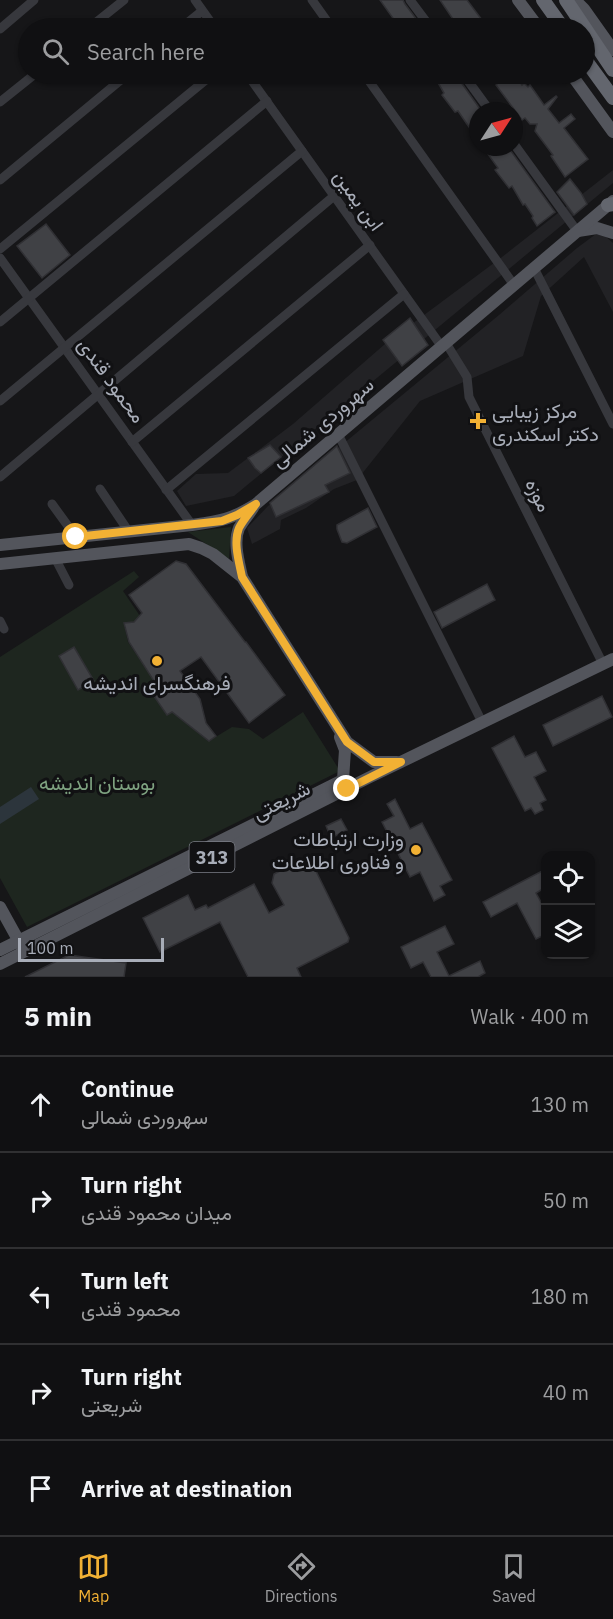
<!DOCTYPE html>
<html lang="en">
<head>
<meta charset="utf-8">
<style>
	body { margin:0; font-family:"IBM Plex Sans",Vazirmatn,sans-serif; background:#19191b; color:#f1f3f6 }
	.controls { position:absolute; right:18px; bottom:18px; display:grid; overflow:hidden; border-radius:12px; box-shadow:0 2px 4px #0004 }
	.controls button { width:54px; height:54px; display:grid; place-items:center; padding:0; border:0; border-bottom:2px solid #303032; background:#101012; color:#f1f3f6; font:30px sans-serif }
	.compass { position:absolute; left:469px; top:102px; width:54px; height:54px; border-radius:50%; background:#101012; box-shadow:0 2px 4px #0004; rotate:54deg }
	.scale { position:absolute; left:18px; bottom:15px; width:146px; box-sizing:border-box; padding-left:6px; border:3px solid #a8adb8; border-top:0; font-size:16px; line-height:21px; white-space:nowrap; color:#a8adb8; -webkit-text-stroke:4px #111113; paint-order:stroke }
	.stop { position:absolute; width:18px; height:18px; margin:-14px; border:4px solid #f2b134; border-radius:50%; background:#fff }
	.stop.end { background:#f2b134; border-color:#fff; box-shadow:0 2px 6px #0008 }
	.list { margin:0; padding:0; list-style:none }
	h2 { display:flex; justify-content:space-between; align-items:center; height:78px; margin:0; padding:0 24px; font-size:26px }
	h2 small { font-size:20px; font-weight:400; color:#9c9d9f }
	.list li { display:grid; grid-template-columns:39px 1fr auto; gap:18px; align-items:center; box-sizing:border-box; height:96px; padding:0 24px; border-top:2px solid #303032 }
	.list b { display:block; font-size:22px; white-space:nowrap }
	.list p { margin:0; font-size:20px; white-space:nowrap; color:#9c9d9f }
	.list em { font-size:20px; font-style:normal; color:#9c9d9f }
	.icon { flex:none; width:33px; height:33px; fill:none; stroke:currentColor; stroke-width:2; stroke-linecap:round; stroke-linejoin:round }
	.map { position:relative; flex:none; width:613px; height:977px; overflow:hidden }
	.search { position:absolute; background:#101012; box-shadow:0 2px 4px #0004; left:18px; right:18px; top:18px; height:66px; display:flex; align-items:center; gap:15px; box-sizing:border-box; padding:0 21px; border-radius:33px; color:#9c9d9f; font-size:22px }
	.sheet { height:558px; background:#101012 }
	nav { display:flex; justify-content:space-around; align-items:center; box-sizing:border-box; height:84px; border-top:2px solid #303032; background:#101012; font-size:16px; color:#9c9d9f }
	nav a { display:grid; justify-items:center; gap:3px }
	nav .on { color:#f2b134 }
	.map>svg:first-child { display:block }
	.built { fill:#222225 }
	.green { fill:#1e261f }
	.water { fill:#2c353c }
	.building { fill:#404145; stroke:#303034; stroke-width:1.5 }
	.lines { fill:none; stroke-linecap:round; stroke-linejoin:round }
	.minor { stroke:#37383d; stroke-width:9 }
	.major { stroke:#53555c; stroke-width:12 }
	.highway { stroke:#63666e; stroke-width:14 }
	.route { stroke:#f2b134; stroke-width:8 }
	.poi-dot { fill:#f2b134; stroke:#111113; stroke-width:2 }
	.labels { text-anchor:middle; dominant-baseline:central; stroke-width:6; stroke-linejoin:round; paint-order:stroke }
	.shield { fill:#111113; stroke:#7b7e86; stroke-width:1.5 }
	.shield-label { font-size:18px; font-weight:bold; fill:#a8adb8 }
	.street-label { font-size:20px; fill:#a8adb8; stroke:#111113 }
	.poi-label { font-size:20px; fill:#a8adb8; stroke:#111113; text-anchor:start }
	.park-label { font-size:20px; fill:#7fa381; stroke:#111113 }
</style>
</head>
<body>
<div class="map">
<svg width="613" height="977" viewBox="0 0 613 977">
	<rect width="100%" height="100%" fill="#161618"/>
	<g class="built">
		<polygon points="613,170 613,183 234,496 186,506 177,491 196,474 228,473 293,424 385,344 502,257"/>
		<polygon points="596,234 604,235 613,243 613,312 584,257 541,296 523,356 420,401 357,480 334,489 306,508 281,520 280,529 252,544 247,528 268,506 499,315 577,248"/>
	</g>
	<g class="green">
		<polygon points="231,527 229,559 188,532"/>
		<polygon points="134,571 139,577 123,591 140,616 134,622 124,624 128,642 154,681 172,712 209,741 232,727 249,729 263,739 303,712 340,771 27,927 0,878 0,657"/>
	</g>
	<polygon class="water" points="31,787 39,799 0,824 0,807"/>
	<g class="building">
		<polygon points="380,0 403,0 405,4 423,28 400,28"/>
		<polygon points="440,0 467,0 488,28 459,28"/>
		<polygon points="433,74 456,74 458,78 480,109 478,110 478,140 458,111 455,112 442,95 444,93"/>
		<polygon points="490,74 515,74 522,85 524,83 528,87 530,85 544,105 556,96 557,97 548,109 559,123 571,114 575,119 564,128 588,159 565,177 551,156 553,155 535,131 537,124 530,124 525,118 522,120 496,85 498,83"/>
		<polygon points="483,147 508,147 555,212 537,226 532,218 533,216 525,204 523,205 512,186 509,188 495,170 498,168"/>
		<polygon points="570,179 581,193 587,204 574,215 557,192"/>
		<polygon points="46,224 70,255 42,278 17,246"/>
		<polygon points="410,318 428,345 402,366 383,340"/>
		<polygon points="270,445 281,457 261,473 255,468 248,458"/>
		<polygon points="337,446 350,473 325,485 329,492 276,517 270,503"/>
		<polygon points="368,508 377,527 347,543 342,542 337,529 337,525"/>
		<polygon points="176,561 186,564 245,642 246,642 285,695 249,723 201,657 180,671 200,699 206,723 216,736 209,741 172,712 167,715 147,686 154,681 129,642 124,623 134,622 142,613 129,595"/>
		<polygon points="487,584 495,600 442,628 434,612"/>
		<polygon points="74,647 94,681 78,690 59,656"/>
		<polygon points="602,696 612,717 553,746 543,725"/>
		<polygon points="514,736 525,757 536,752 546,771 534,777 546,800 540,803 543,810 535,814 531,808 525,811 492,748"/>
		<polygon points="395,799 410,829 422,823 452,880 440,886 445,895 434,901 420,872 410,877 382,822 394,816 387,804"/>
		<polygon points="341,819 347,830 331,838 326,826"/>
		<polygon points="303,859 311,861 349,938 348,942 297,968 301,977 248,977 220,922 160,952 143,918 188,895 195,910 206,905 208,908 254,884 269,913 284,905 272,883 274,874"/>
		<polygon points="546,869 546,887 536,893 546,911 546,934 536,939 517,903 491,917 483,902"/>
		<polygon points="445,926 454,944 437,952 449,976 480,961 485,973 478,977 431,977 423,962 411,968 401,947"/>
		<polygon points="69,955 126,963 124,977 25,977"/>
	</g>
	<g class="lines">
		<g class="minor">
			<polyline points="195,0 215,28"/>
			<polyline points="312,0 332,28"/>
			<polyline points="410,0 431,28"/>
			<polyline points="89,28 124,0"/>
			<polyline points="181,28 202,11"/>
			<polyline points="0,29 34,0"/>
			<polyline points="247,74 442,347"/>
			<polyline points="364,74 514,285"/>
			<polyline points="463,74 490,111"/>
			<polyline points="0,102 35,74"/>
			<polyline points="514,144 577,231"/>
			<polyline points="0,180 128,74"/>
			<polyline points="0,249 213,74"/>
			<polyline points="0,258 192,525"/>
			<polyline points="534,268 613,424"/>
			<polyline points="0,322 267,101"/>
			<polyline points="446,343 467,377 469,397 603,664"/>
			<polyline points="0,401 302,151"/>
			<polyline points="338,434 482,722"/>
			<polyline points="132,442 370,245"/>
			<polyline points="0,477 334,196"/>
			<polyline points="100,489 129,532"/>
			<polyline points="166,490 404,294"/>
			<polyline points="52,504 76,537"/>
			<polyline points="55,558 69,585"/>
			<polyline points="0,621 4,629"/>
		</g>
		<g class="major">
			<polyline points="518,0 539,28"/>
			<polyline points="575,0 584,9 613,50"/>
			<polyline points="571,74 613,132"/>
			<polyline points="578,231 597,228 613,233"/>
			<path d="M0,545L192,525C221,521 230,520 256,504L613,201"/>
			<polyline points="0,564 189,544 201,548 213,554 242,577 347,742 374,762 397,762"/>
			<path d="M242,577C239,562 233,542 239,528C243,521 249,514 253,508"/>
			<polyline points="0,907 21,945"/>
			<polyline points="0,950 343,780 345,750 340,737"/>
			<polyline points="0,964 368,778 613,659"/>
		</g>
		<g class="highway">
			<polyline points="543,0 563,28"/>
			<polyline points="566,0 613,70"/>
			<polyline points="584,58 613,98"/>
			<polyline points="608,205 613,204"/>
		</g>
	</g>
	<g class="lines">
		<path class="route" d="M76,537L222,521L237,515L256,504C251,511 243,520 239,528C233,542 239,562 242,577L347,742L374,762H401L347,789"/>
	</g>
	<g class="poi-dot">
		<path d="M475 412h6v6h6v6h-6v6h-6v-6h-6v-6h6z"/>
		<circle cx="157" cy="661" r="6"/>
		<circle cx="416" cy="850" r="6"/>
	</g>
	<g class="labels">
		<rect class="shield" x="189.5" y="842" width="45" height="30" rx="4.5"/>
		<g class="shield-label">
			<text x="212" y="857">313</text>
		</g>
		<g class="street-label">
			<text transform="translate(359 200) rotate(54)">ابن یمین</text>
			<text transform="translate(112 380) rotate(54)">محمود قندی</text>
			<text transform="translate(322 422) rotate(-40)">سهروردی شمالی</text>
			<text transform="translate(539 495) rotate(64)">موزه</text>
			<text transform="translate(281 800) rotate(-27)">شریعتی</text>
		</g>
		<g class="poi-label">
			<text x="492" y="410">مرکز زیبایی<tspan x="492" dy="23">دکتر اسکندری</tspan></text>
			<text x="157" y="682" text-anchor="middle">فرهنگسرای اندیشه</text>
			<text x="404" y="838" text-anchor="end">وزارت ارتباطات<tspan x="404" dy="23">و فناوری اطلاعات</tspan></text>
		</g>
		<g class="park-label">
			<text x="97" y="782">بوستان اندیشه</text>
		</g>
	</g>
</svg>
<div class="controls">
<button><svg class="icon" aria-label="locate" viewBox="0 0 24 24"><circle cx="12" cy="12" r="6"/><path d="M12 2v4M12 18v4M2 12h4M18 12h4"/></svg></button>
<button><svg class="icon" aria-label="layers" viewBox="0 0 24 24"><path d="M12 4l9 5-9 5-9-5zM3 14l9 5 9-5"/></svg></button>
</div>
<svg class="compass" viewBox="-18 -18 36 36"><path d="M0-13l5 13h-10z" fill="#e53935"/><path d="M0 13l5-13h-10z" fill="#9c9d9f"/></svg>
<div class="scale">100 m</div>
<div class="stop" style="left:76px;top:537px"></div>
<div class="stop end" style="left:347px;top:789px"></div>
<div class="search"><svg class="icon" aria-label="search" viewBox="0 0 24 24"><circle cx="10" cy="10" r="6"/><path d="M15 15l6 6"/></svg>Search here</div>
</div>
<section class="sheet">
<h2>5 min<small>Walk · 400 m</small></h2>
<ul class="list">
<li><svg class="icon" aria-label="ahead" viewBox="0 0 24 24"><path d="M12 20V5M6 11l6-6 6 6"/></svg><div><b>Continue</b><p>سهروردی شمالی</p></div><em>130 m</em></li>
<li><svg class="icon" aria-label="right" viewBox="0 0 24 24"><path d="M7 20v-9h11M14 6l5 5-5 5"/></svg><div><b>Turn right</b><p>میدان محمود قندی</p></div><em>50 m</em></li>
<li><svg class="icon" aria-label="left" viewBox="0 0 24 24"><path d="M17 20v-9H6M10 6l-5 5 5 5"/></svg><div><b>Turn left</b><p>محمود قندی</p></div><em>180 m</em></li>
<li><svg class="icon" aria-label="right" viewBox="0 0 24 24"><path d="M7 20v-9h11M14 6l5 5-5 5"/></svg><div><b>Turn right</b><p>شریعتی</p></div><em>40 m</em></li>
<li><svg class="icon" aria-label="arrive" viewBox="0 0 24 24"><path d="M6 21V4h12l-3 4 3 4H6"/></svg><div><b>Arrive at destination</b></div></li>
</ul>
</section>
<nav>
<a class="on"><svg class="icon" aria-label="map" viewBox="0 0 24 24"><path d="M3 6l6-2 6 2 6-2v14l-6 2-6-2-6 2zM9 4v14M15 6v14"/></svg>Map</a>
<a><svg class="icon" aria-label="directions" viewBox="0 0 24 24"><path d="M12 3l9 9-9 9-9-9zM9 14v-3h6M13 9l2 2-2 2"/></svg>Directions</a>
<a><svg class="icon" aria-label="saved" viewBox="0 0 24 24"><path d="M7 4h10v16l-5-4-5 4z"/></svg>Saved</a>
</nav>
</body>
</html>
